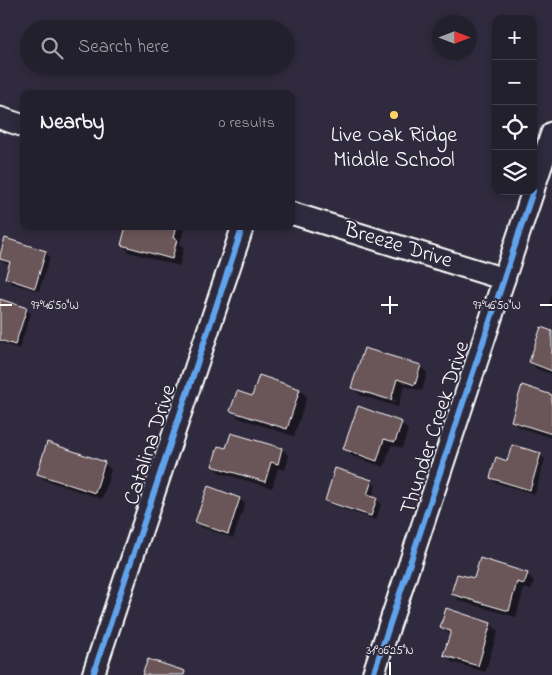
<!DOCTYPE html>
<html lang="en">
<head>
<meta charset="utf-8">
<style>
	body { margin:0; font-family:"Indie Flower",sans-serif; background:#2b2836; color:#f1f3f6 }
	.controls { position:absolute; right:15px; top:15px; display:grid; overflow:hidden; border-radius:10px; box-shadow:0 2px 8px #0003 }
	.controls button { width:45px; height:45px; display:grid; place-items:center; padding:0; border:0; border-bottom:1px solid #403e4a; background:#23202e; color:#f1f3f6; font:25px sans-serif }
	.compass { position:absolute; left:432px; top:15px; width:45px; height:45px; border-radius:50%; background:#23202e; box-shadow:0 2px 8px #0003; rotate:90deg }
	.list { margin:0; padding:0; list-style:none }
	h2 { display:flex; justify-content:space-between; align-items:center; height:65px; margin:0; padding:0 20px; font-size:21px }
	h2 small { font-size:16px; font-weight:400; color:#a3a3aa }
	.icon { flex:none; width:28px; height:28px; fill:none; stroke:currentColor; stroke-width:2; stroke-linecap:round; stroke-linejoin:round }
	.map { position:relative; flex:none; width:552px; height:675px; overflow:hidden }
	.search { position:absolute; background:#23202e; box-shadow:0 2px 8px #0003; left:20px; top:20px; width:275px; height:55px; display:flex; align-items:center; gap:12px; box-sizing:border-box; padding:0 18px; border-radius:28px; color:#a3a3aa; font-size:19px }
	.panel { position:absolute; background:#23202e; box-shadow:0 2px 8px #0003; left:20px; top:90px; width:275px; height:140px; border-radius:10px }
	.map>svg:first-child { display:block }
	.shadow { fill:#0007; fill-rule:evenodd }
	.building { fill:#6a5459; stroke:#fff }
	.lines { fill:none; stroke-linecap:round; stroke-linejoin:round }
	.minor-casing { stroke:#fff; stroke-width:25 }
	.minor { stroke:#2f2a3d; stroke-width:21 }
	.cycleway-casing { stroke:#2f2a3d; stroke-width:9 }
	.cycleway { stroke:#60a3ed; stroke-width:6 }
	.ticks { fill:none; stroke:#fff; stroke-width:2 }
	.poi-dot { fill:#ffd166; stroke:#2f2a3d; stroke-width:2 }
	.labels { text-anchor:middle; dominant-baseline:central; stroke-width:4; stroke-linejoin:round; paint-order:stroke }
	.poi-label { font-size:22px; fill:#fff; stroke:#2f2a3d }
	.street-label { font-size:22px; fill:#fff; stroke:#2f2a3d }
	.ticks-label { font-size:12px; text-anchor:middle; fill:#fff; stroke:#2f2a3d; stroke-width:4; stroke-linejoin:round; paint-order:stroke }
</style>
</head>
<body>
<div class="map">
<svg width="552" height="675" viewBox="0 0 552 675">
	<rect width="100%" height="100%" fill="#2f2a3d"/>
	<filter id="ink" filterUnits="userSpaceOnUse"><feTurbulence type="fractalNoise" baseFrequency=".02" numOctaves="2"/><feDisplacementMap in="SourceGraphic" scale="10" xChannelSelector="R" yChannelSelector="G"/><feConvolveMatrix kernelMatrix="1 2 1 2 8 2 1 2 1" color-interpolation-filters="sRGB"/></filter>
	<g filter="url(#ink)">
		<g class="shadow">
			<polygon points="126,226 181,226 184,229 180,244 184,248 179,266 129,252 122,244"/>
			<polygon points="45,252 50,257 39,291 11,283 6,278 11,265 5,263 0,258"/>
			<polygon points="552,295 552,308 549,305"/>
			<polygon points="0,301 26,309 31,314 19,349 0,342"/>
			<polygon points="552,333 552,374 537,369 530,362"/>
			<path d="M420,366L427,373L422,391L404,386L398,407L360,395L353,388ZM360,389L397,401L396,403L360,392Z"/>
			<polygon points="300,390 307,397 294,436 239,418 232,410 253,398"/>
			<polygon points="552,396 552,438 519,427 512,420"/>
			<polygon points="401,423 408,430 402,448 391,445 384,467 352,456 345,449"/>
			<polygon points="232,434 282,449 289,456 285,470 278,468 272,488 220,473 213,465 227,450"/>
			<polygon points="540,455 545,459 535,494 496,483 491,478 508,462"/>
			<polygon points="104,463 111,470 102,499 45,480 38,473"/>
			<polygon points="371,481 376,486 372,498 376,499 381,504 376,520 331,505 326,501"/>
			<polygon points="208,488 240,499 245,504 233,538 201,527 197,522"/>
			<polygon points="527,574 534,581 531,590 524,588 516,617 460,601 453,594 474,580"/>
			<polygon points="491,624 498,631 485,672 452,662 445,655 451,635 441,627"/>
		</g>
		<g class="building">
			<polygon points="126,226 176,226 173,238 177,239 172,259 121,245"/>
			<polygon points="5,238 46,251 35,288 5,278 10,262 0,259 0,255"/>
			<polygon points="0,299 27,308 15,345 0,340"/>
			<polygon points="541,327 552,331 552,371 529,362"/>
			<polygon points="364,348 421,365 415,385 397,379 391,400 351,388"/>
			<polygon points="259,375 300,389 287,429 230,411 237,391 252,396"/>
			<polygon points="522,385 552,395 552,434 511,421"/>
			<polygon points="358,406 402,422 395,442 384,439 377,461 343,449"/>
			<polygon points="231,433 282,448 278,464 271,462 265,482 212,466 218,446 226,448"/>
			<polygon points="47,442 105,462 95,493 37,474"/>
			<polygon points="512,445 541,453 530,490 490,478 496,457 507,461"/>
			<polygon points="335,468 372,480 367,495 377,498 371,516 325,501"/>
			<polygon points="208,486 240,498 228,534 195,522"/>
			<polygon points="480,558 528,573 524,584 517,582 509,611 451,594 457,574 474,578"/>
			<polygon points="446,608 491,623 478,666 443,655 451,631 440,628"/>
			<polygon points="148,659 185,671 184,675 142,675"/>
		</g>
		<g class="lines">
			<defs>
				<g id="minor">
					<polyline points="0,118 24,126"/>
					<polyline points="533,190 552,133"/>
					<polyline points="291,213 504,279"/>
					<polyline points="93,675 243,226"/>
					<polyline points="373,675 533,191"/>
				</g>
			</defs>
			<use href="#minor" class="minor-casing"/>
			<use href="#minor" class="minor"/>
			<defs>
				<g id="cycleway">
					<polyline points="93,675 243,226"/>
					<polyline points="373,675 533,191"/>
				</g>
			</defs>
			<use href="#cycleway" class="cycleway-casing"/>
			<use href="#cycleway" class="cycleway"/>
		</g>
	</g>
	<path class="ticks" d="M390,296V314M0,305H12M381,305H398M540,305H552M390,662V675"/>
	<circle class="poi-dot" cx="394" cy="115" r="5"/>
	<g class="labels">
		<g class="poi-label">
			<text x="394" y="136">Live Oak Ridge<tspan x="394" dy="25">Middle School</tspan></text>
		</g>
		<g class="street-label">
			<text transform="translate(398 246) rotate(17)">Breeze Drive</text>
			<text transform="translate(436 428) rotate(-72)">Thunder Creek Drive</text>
			<text transform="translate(151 445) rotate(-72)">Catalina Drive</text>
		</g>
	</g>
	<g class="ticks-label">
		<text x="497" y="309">97°46'50"W</text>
		<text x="55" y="309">97°46'50"W</text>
		<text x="390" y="654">31°06'25"N</text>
	</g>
</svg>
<div class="controls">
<button>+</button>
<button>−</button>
<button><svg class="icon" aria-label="locate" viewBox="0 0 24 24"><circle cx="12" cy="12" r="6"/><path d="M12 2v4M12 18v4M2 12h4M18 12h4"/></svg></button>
<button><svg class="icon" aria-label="layers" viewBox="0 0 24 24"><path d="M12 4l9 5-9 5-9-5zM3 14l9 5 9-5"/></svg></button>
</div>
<svg class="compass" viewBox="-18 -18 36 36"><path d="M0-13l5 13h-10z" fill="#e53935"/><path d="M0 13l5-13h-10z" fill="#a3a3aa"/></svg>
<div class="search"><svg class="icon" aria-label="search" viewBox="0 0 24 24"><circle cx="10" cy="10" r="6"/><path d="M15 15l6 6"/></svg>Search here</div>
<section class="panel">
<h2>Nearby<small>0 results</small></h2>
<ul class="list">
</ul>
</section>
</div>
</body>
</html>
